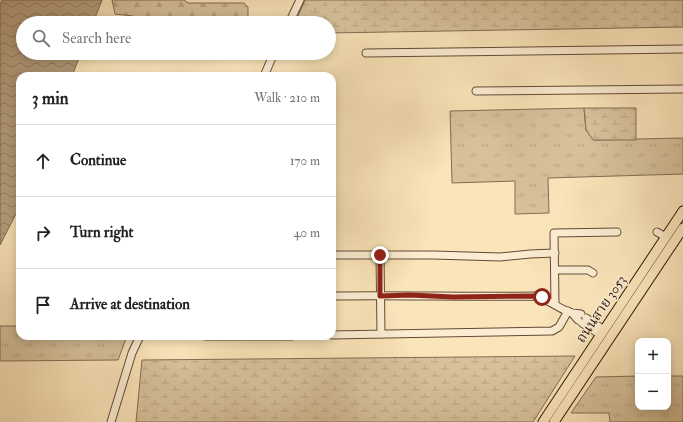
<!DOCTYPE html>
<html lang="en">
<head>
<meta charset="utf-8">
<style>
	body { margin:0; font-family:"IM FELL Double Pica","Noto Serif Thai",serif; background:#f6f6f6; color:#222 }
	.controls { position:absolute; right:12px; bottom:12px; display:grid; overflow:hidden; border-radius:8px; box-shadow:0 2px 10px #0003 }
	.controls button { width:36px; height:36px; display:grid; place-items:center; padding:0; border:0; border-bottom:1px solid #e0e0e0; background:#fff; color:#222; font:20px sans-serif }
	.stop { position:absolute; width:12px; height:12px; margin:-9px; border:3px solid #8f2418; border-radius:50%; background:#fff }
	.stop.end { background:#8f2418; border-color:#fff; box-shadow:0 1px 4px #0008 }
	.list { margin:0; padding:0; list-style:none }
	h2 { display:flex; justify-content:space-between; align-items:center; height:52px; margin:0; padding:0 16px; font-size:17px }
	h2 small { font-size:13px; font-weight:400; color:#767676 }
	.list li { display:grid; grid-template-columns:26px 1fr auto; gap:12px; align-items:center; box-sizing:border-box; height:72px; padding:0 16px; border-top:1px solid #e0e0e0 }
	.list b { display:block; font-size:15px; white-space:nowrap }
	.list em { font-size:13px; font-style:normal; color:#767676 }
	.icon { flex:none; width:22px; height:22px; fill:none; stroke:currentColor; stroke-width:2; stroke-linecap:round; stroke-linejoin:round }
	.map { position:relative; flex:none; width:683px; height:422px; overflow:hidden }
	.search { position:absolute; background:#fff; box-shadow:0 2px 10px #0003; left:16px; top:16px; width:320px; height:44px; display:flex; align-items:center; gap:10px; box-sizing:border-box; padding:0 14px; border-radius:22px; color:#767676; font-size:15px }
	.panel { position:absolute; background:#fff; box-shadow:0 2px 10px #0003; left:16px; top:72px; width:320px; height:268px; border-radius:12px }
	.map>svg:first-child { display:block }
	.grass { fill:url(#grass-tufts); stroke:#836c52 }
	.forest { fill:url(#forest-firs); stroke:#836c52 }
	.wetland { fill:url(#wetland-marsh); stroke:#836c52 }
	.water { fill:url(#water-waves); stroke:#7f6850 }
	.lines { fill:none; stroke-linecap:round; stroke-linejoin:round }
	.minor-casing { stroke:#624a36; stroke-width:9 }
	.major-casing { stroke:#2f160a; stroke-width:11 }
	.minor { stroke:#fcedd2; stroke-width:7 }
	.major { stroke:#fae4b9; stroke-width:9 }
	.route { stroke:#8f2418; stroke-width:5 }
	.labels { text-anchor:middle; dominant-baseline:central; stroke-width:3; stroke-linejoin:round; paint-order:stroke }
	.street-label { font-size:14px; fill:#2f160a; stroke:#fcedd2 }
</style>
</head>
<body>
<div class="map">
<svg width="683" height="422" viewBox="0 0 683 422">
	<defs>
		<pattern id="grass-tufts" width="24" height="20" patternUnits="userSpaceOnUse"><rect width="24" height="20" fill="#d7c19b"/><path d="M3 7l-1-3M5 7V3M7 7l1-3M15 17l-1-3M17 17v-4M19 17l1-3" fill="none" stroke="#b9a584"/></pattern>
		<pattern id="forest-firs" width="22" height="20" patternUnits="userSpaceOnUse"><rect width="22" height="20" fill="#d7c19b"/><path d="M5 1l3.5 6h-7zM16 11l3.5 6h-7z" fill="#b9a584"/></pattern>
		<pattern id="wetland-marsh" width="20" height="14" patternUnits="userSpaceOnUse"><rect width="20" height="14" fill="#d7c19b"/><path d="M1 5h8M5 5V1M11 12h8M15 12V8" fill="none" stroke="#b9a584"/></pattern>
		<pattern id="water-waves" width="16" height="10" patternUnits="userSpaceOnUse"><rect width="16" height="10" fill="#b59e7e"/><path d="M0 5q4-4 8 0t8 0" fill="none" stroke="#948065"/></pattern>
	</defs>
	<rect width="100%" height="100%" fill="#fae4b9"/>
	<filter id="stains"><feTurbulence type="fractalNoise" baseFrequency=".005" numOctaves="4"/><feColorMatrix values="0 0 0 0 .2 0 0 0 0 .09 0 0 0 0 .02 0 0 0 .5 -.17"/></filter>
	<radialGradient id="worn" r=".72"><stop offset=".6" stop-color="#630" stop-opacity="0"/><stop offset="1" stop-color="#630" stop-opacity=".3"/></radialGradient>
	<g class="grass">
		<polygon points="584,108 586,130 594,140 683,138 683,174 548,178 549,213 515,214 515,181 452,183 450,111"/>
		<polygon points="0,326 20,326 20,336 127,336 118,360 0,361"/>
		<polygon points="638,376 638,407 668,407 668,376 683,376 683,422 610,422 609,413 571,413 596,377"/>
	</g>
	<polygon class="forest" points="112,0 184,0 188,3 244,3 248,7 248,23 133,23 133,16 115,14"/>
	<g class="wetland">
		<polygon points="305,0 683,0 683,27 329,33 329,23 295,23"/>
		<polygon points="584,108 636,108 636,140 593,140 586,130"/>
		<polygon points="575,356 533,422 136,422 142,360"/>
	</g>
	<polygon class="water" points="2,0 102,0 93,23 23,23 23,53 81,53 72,76 20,76 20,206 0,245 0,4"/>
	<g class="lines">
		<defs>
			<g id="minor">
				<polyline points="289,23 300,0"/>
				<polyline points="366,53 683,49"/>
				<polyline points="264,76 274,53"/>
				<polyline points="476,91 683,89"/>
				<polyline points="657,232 666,237"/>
				<polyline points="332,255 434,255 500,257 530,254 555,253"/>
				<polyline points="380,255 381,334"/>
				<polyline points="555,270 588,270 593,273"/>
				<path d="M332,296C399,295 466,297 534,296C548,298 558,309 572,313C576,314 578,313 581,314"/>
				<polyline points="555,304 554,233 617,232"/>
				<polyline points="572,313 578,320"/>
				<polyline points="586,318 604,330"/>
				<polyline points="582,323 601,335"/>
				<polyline points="332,335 552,331 559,327 568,311"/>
				<polyline points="205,336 292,336"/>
				<polyline points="111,422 132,353 140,336"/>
			</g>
			<g id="major">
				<polyline points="543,422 683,211"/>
				<polyline points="554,422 683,228"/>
			</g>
		</defs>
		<use href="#minor" class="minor-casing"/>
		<use href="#major" class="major-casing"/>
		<use href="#minor" class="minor"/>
		<use href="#major" class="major"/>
	</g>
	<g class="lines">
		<polyline class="route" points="380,255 380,296 410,295 453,297 534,296 542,297"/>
	</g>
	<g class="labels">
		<g class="street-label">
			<text transform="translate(601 309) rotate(-56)">ถนนสาย 3053</text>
		</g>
	</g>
	<rect width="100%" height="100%" filter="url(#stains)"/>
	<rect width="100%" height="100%" fill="url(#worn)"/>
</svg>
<div class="controls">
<button>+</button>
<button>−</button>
</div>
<div class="stop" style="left:542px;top:297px"></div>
<div class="stop end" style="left:380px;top:255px"></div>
<div class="search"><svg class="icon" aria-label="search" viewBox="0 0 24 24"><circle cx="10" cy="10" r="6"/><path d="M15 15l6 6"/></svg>Search here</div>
<section class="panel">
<h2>3 min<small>Walk · 210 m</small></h2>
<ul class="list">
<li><svg class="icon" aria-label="ahead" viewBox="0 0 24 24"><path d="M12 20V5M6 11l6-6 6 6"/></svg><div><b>Continue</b></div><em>170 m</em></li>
<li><svg class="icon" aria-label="right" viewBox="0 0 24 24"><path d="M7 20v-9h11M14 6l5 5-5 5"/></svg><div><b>Turn right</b></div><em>40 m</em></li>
<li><svg class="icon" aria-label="arrive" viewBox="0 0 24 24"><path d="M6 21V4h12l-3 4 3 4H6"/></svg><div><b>Arrive at destination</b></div></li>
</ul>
</section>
</div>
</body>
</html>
